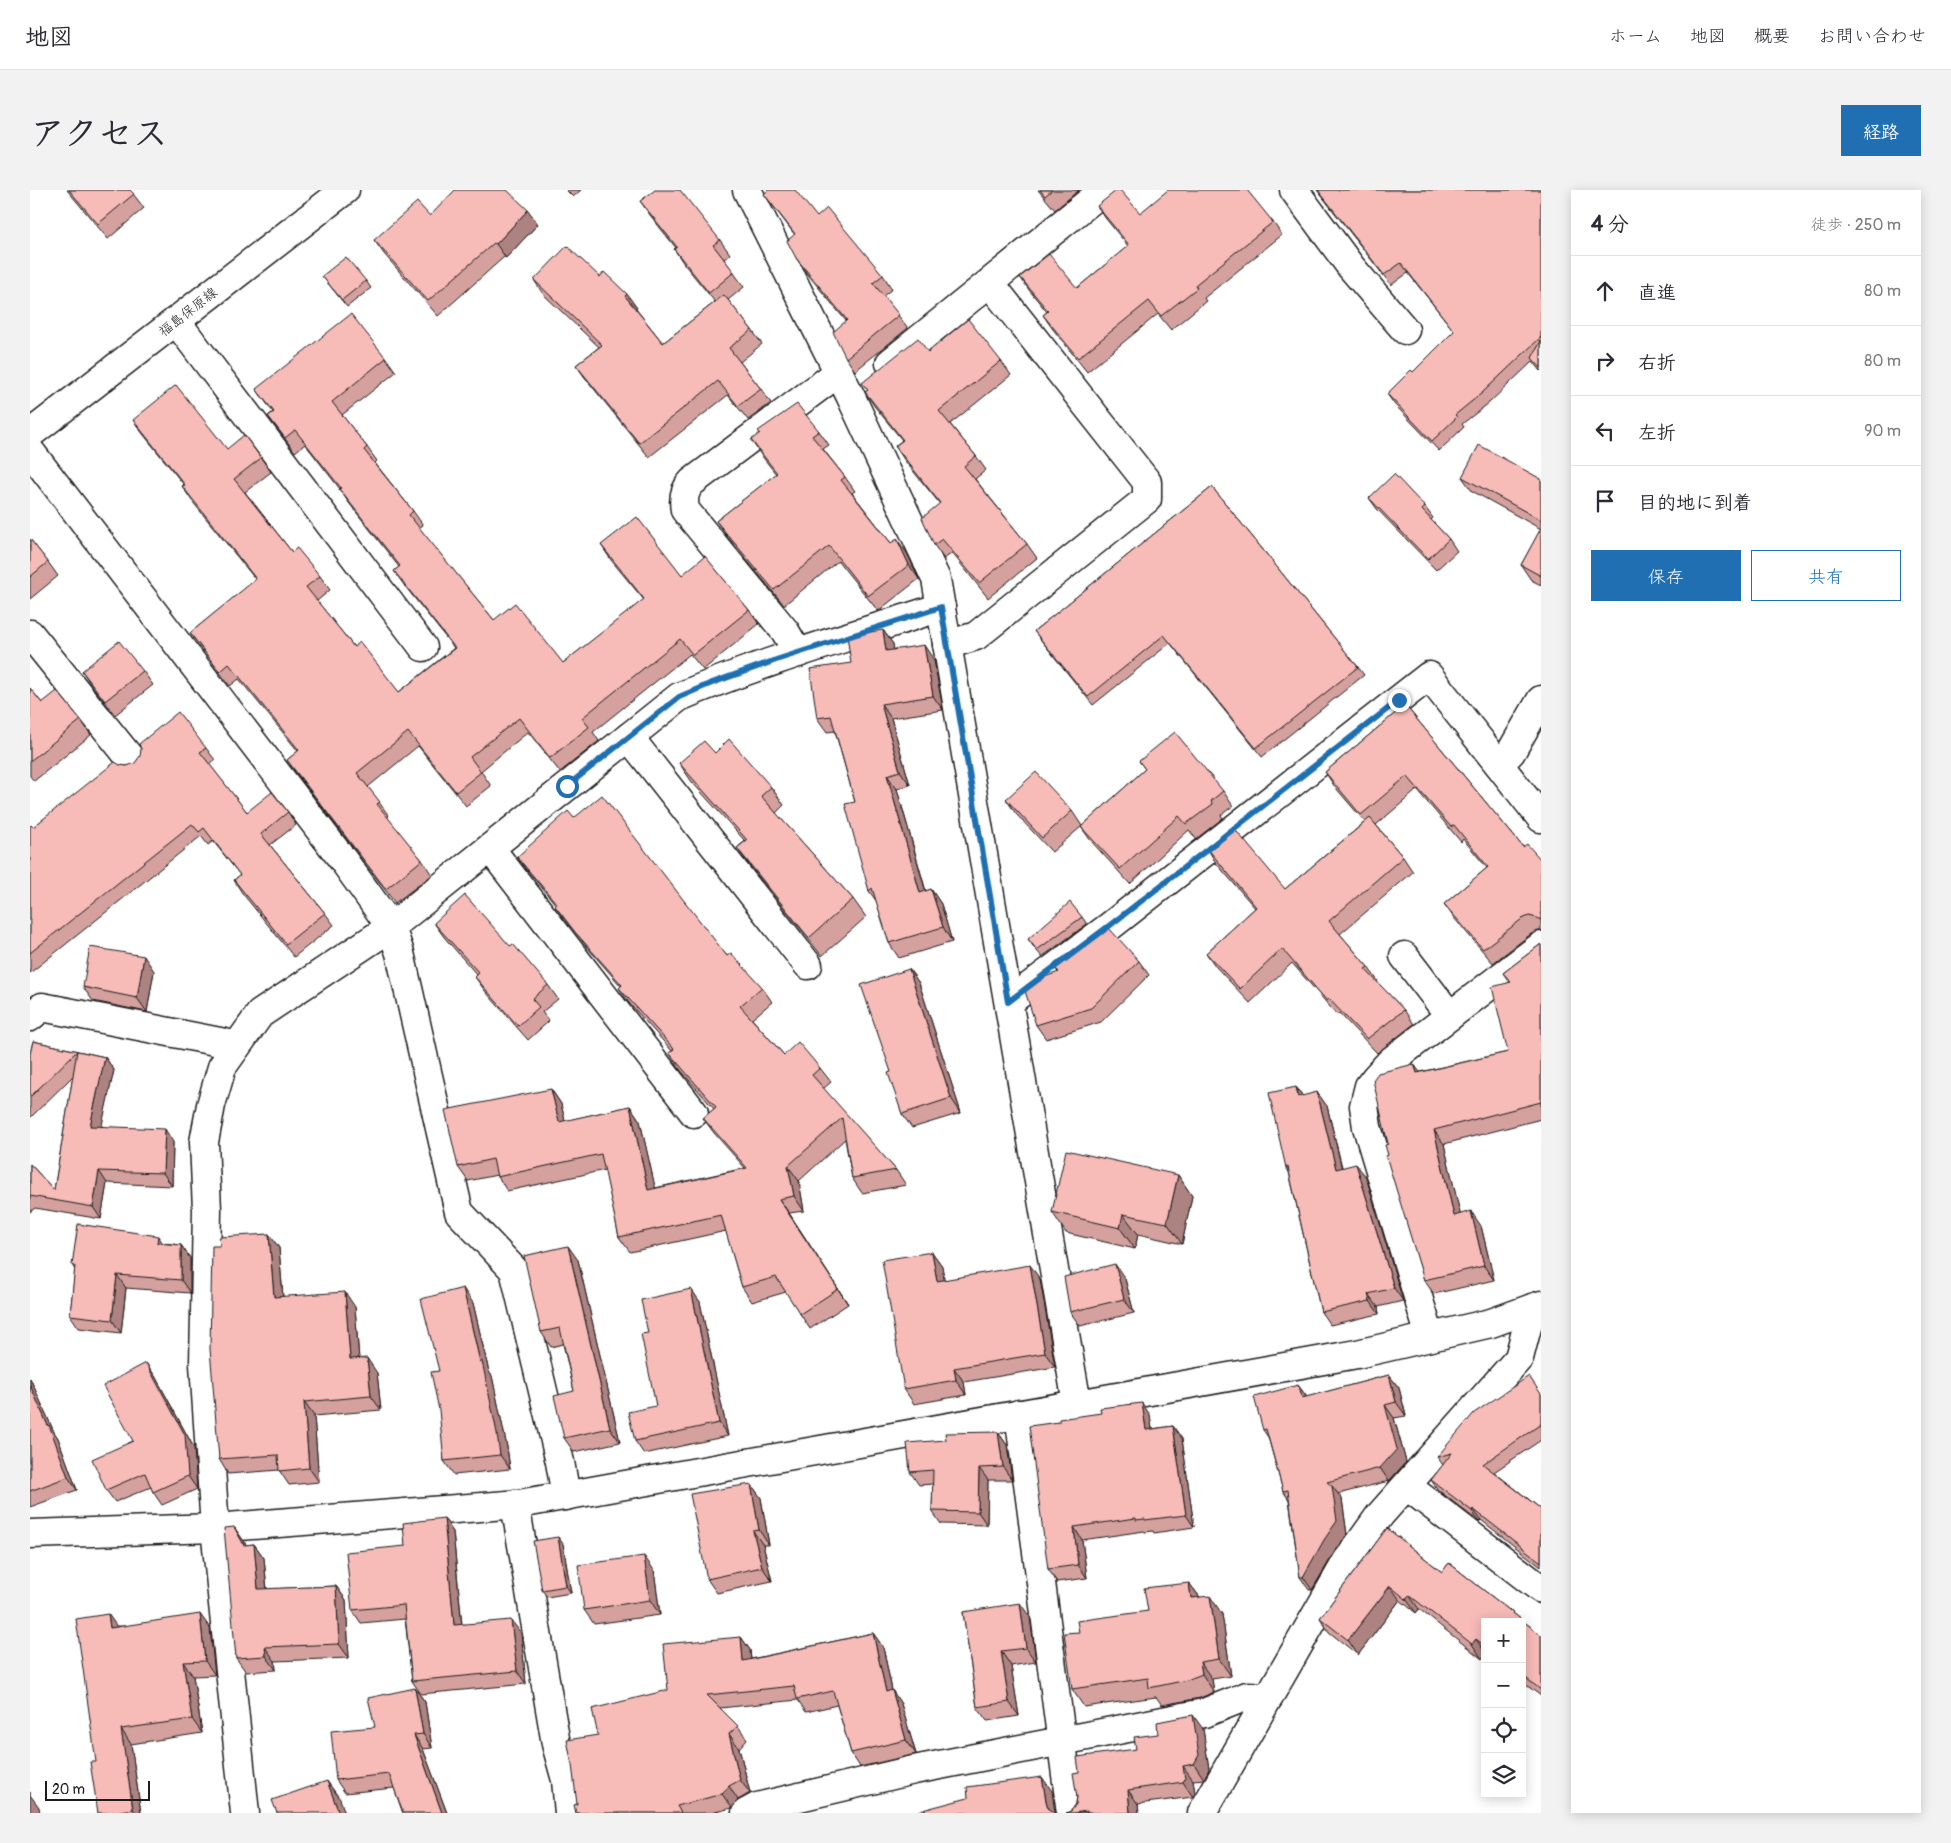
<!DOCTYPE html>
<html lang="ja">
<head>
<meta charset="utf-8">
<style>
	body { margin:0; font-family:Pangolin,"Klee One",sans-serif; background:#f2f2f3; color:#2b2b33 }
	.controls { position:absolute; right:15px; bottom:15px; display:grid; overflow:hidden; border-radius:0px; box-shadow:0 2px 12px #0003 }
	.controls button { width:45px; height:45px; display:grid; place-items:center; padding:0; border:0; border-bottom:1px solid #e1e1e2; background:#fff; color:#2b2b33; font:25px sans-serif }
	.scale { position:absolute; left:15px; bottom:12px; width:105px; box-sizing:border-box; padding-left:5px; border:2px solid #1c1c1c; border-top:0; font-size:14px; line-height:18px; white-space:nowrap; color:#1c1c1c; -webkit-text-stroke:4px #fff; paint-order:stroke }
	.stop { position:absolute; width:15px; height:15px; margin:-11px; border:4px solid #1f6fb2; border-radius:50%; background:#fff }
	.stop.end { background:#1f6fb2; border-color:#fff; box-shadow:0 1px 5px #0008 }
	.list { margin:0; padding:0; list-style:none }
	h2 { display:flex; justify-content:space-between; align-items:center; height:65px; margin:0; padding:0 20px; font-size:21px }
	h2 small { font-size:16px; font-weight:400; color:#7c7c81 }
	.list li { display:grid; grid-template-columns:32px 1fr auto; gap:15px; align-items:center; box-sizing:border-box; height:70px; padding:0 20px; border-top:1px solid #e1e1e2 }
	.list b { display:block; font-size:19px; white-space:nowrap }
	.list em { font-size:16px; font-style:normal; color:#7c7c81 }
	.actions { display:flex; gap:10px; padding:15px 20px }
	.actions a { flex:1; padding:11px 0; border:1px solid #1f6fb2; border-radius:0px; text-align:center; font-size:18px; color:#1f6fb2 }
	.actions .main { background:#1f6fb2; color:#fff }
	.icon { flex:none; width:28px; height:28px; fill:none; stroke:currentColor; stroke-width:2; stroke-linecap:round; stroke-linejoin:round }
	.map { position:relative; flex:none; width:1511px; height:1623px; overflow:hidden; border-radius:0px }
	header { display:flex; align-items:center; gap:30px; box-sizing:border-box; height:70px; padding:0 25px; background:#fff; border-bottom:1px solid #e1e1e2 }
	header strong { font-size:24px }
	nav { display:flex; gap:28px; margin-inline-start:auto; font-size:18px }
	.intro { display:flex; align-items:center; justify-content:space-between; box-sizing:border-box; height:120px; padding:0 30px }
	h1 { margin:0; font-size:35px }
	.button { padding:12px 22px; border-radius:0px; background:#1f6fb2; color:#fff; font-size:18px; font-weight:700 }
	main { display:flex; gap:30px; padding:0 30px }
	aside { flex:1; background:#fff; border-radius:0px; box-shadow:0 2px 12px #0003 }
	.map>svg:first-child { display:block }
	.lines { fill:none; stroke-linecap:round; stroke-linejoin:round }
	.street-casing { stroke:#1c1c1c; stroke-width:31 }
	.secondary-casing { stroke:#1c1c1c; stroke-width:31 }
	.primary-casing { stroke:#1c1c1c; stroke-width:31 }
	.street { stroke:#fff; stroke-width:28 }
	.secondary { stroke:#fff; stroke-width:28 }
	.primary { stroke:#fff; stroke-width:28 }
	.wall { fill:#d4a19e; stroke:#1c1c1c }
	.shaded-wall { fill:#ad8381; stroke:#1c1c1c }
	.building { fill:#f7bbb8; stroke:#1c1c1c }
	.route { stroke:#1f6fb2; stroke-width:6 }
	.labels { text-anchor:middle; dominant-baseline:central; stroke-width:5; stroke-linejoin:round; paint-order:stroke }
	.street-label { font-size:14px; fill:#1c1c1c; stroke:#fff }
</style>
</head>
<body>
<header>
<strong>地図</strong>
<nav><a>ホーム</a><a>地図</a><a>概要</a><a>お問い合わせ</a></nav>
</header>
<div class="intro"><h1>アクセス</h1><a class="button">経路</a></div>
<main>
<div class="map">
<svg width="1511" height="1623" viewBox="0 0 1511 1623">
	<rect width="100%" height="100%" fill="#fff"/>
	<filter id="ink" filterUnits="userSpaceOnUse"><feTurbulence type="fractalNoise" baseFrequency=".02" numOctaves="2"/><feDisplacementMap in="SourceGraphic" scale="10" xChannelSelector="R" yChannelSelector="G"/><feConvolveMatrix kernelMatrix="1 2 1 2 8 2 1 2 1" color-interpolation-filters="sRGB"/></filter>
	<g filter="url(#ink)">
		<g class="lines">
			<defs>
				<g id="street">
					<polyline points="717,0 820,205 906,389 1047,1214"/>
					<polyline points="1264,0 1321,77 1375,140"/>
					<polyline points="146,131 393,457"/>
					<polyline points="860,173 1074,0"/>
					<polyline points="0,261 313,670 361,737 370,763 429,1022 484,1080 530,1272 536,1306"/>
					<polyline points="0,444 104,573"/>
					<polyline points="917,455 946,446 1117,309 1117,292 960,93"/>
					<path d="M768,463L755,441L655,320C653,309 654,300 662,292L809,182"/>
					<polyline points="599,547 778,775"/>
					<polyline points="1469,574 1481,562 1511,510"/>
					<polyline points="460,658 664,923"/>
					<polyline points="1374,766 1420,826"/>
					<polyline points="980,811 1079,737 1399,486 1511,628"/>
					<polyline points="0,827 12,817 195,853 204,859"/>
					<polyline points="1400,1147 1337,937 1334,916 1339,896 1346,887 1361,871 1511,756"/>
					<polyline points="989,1224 1041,1623"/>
					<polyline points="1377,1296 1511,1399"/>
					<polyline points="485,1314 526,1554 536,1590 539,1623"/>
					<path d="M215,1623L185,1338L174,1174L177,1020L174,952L181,915L192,877L230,824L361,737L649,507C734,471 823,446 911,417"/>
					<polyline points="716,1623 727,1617 884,1580 1174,1523 1217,1506 1239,1507"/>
					<polyline points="1172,1623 1317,1371 1350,1325 1489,1168 1502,1118"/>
				</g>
				<polyline id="secondary" points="0,1344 185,1338 489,1314 1327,1164 1461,1133 1511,1115"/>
				<polyline id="primary" points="0,244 315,0"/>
			</defs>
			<use href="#street" class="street-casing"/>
			<use href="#secondary" class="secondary-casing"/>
			<use href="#primary" class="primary-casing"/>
			<use href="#street" class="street"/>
			<use href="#secondary" class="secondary"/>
			<use href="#primary" class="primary"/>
		</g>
		<g class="wall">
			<polygon points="37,0 100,0 114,18 78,49"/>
			<polygon points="536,0 551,0 543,7"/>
			<polygon points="1008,0 1049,0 1025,20"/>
			<polygon points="1287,0 1511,0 1511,181 1503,171 1459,213 1432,234 1434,237 1409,261 1364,214 1357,204 1383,182 1424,141 1378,83 1361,95"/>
			<polygon points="734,4 787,27 853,85 862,99 853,106 878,138 825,181 816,168 816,131 775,81 766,68 765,45"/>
			<polygon points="610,11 690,50 700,64 694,69 714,97 698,110 722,140 732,154 710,172 731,199 741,213 718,230 698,205 619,267 556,189 546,175 569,157 513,104 504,90 570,87 607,118 606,119 633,153 685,112 654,74 644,59 646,58 620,25"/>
			<polygon points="1067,16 1110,23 1243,32 1252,45 1174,108 1176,111 1141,140 1128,124 1057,182 1022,138 1013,125 1017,122 999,100 990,87 1047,98 1098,56 1076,29"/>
			<polygon points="400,26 508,34 476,68 474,67 408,126 354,64 344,50"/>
			<polygon points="292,86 336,91 341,98 317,117"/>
			<polygon points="898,162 971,171 981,185 920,234 946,266 956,280 945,289 997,354 1007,368 958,408 922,363 914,369 904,355 910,314 875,271 865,256 872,250 845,217 835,202 838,200 832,193"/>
			<polygon points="356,168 366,182 312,225 337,257 347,271 345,273 383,321 393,335 389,338 464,430 533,473 614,410 581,370 571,355 652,385 719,420 729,434 673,480 660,464 563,542 569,551 530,582 498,542 451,581 461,596 436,616 388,556 338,597 359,626 357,628 392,670 402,685 365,713 267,584 257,570 268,561 209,489 200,496 160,443 226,390 162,311 152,296 154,295 113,244 103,230 197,259 231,268 241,282 215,302 262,362 290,386 300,400 287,411 324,457 369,502 424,458 374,395 364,381 369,377 319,313 309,299 310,299 275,254 265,262 238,226 243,222 226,199"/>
			<polygon points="789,241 799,255 793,259 815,287 825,301 822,303 861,353 877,363 889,389 848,421 808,371 754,415 696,345 686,331 746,284 731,265 721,250"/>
			<polygon points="1432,287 1511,289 1511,395 1501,390 1491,375 1511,339 1442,301"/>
			<polygon points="1182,297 1328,477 1334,485 1232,567 1140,453 1063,515 1010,449 1004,441"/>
			<polygon points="1339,308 1395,317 1403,328 1401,330 1419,349 1427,361 1406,380 1347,319"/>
			<polygon points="0,349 18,372 28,386 0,409"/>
			<polygon points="853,440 863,454 864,460 904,470 913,520 861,528 880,595 867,599 896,701 901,699 911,714 922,752 869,768 859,753 847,712 839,701 825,612 805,541 797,542 787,528 821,473"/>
			<polygon points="52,481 113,481 123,495 85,525 62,496"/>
			<polygon points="0,498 12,513 51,530 61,545 4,591 0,586"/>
			<polygon points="1375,515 1493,657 1511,670 1511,741 1508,741 1501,744 1463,773 1424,728 1414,714 1457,678 1433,649 1431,652 1387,600 1346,635 1373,667 1383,682 1310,744 1338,777 1348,791 1347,792 1374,820 1384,834 1347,863 1309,823 1307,825 1262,773 1220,813 1186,777 1176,763 1225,718 1186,673 1177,658 1255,699 1335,632 1305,597 1295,582"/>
			<polygon points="176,558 185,570 179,574 217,622 258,622 266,635 240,655 295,723 304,735 264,767 212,703 204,690 210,685 183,651 178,655 171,646 0,783 0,636 3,637 90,575 97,576"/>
			<polygon points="685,563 741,597 754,615 746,623 823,709 836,727 792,766 720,676 707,658 715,651 662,592 649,573"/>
			<polygon points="1109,571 1193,601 1203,616 1191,625 1193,628 1166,649 1159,640 1100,694 1061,651 1051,637 1115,579"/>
			<polygon points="976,609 1042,621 1052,636 1022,662 986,624"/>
			<polygon points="544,628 732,797 742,812 722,829 754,865 790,878 801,892 793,899 866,980 876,995 832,1003 822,988 815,949 769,991 774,1021 759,1023 818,1114 780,1139 756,1102 722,1112 712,1097 696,1041 600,1062 589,1047 575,980 477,1001 467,985 438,991 428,977 521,899 531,914 535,931 600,916 610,931 625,998 715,978 684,943 673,928 684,919 649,878 639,863 642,861 599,813 589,798 591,796 556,756 536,730 525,716 526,715 498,681 487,667"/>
			<polygon points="1052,727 1057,734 1012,767 1003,756 998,749"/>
			<polygon points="404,733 480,756 518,795 528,809 512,822 519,831 498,850 455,801 445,787 447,785 414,747"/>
			<polygon points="1511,754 1511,929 1414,954 1430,1024 1451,1036 1464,1090 1404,1104 1394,1090 1358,965 1358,954 1390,882 1478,862 1480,793 1473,783"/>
			<polygon points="1109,771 1119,785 1071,832 1016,849 1006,835 1028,782 1023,776"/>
			<polygon points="879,779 889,793 931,923 882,938 872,924 861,882"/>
			<polygon points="124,781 117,822 63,811 53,797"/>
			<polygon points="3,851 75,867 84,880 71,937 143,952 142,996 77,993 71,1029 5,1018 0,1022 0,974 24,1000 43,886 0,928 0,864"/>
			<polygon points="1266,897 1273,906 1297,916 1312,977 1336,987 1373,1111 1348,1117 1349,1124 1300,1135 1291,1122 1259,982 1256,978"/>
			<polygon points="1148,985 1162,1006 1152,1054 1108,1044 1105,1059 1036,1043 1022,1022"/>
			<polygon points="239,1044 249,1058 253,1107 325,1117 329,1169 347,1183 351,1220 284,1226 289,1292 259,1295 249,1280 198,1284 189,1269 190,1056"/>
			<polygon points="134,1053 151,1055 160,1068 160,1103 96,1098 91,1143 49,1138 40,1125 45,1080 42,1075"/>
			<polygon points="902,1062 912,1076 914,1090 1010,1089 1025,1177 934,1192 936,1205 884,1214 874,1199"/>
			<polygon points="548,1070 590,1252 544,1262 534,1248 544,1201 533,1154 521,1157 511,1142"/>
			<polygon points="1095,1089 1104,1123 1050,1136 1040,1122"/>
			<polygon points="661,1099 670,1112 698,1246 614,1264 605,1251 626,1216 618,1143"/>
			<polygon points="443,1113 459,1182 462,1186 477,1257 480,1279 424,1285 414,1271 409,1181"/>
			<polygon points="116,1173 125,1186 164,1258 167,1299 132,1315 123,1302 121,1297 85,1312 76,1300 103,1251"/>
			<polygon points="1359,1185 1369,1198 1376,1226 1364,1228 1376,1272 1359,1291 1308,1304 1312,1309 1317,1345 1304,1363 1282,1400 1279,1400 1270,1387 1259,1310 1253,1301 1238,1247 1233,1240 1268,1195 1277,1207"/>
			<polygon points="0,1188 24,1242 28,1248 47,1300 0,1317"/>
			<polygon points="1511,1204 1511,1250 1464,1282 1511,1319 1511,1377 1451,1330 1449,1332 1408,1300 1401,1290 1413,1275 1407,1267"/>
			<polygon points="1120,1225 1122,1239 1143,1236 1152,1249 1164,1337 1124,1343 1123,1341 1115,1342 1114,1341 1052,1350 1057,1388 1027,1392 1018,1379 1029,1232"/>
			<polygon points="968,1242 977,1255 982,1290 958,1290 957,1335 911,1334 902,1321 903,1294 889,1295 880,1282 916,1250"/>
			<polygon points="721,1294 731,1308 739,1355 733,1355 742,1391 687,1403 677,1389"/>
			<polygon points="414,1328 423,1342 432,1434 491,1443 496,1494 391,1504 382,1491 375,1429 331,1433 322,1420 375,1356"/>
			<polygon points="204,1337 216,1355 224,1354 234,1368 237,1399 306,1396 316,1410 319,1468 245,1471 246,1480 216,1482 206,1468"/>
			<polygon points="1357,1338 1412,1382 1419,1373 1511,1445 1511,1506 1492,1492 1492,1432 1455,1432 1455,1465 1452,1469 1389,1419 1386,1423 1370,1410 1328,1465 1299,1442 1290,1428"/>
			<polygon points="528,1347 533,1354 541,1403 517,1407 512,1400"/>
			<polygon points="624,1380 630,1425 564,1434 554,1420"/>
			<polygon points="1159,1393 1170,1407 1192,1424 1201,1486 1182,1489 1184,1502 1170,1508 1132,1515 1126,1507 1054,1517 1042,1499 1049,1442 1118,1421"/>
			<polygon points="933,1422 1000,1427 1006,1472 981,1476 989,1526 957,1531 947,1517"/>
			<polygon points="87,1436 180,1438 185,1485 163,1486 172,1543 101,1554 111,1623 68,1623"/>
			<polygon points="843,1443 853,1457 862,1500 871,1514 886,1564 830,1577 821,1563 807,1515 776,1522 768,1510 690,1518 708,1536 717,1549 709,1558 720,1603 708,1610 702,1618 681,1623 546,1623 547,1614 568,1545 638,1500 711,1447 720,1460 721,1469"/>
			<polygon points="385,1498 395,1512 402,1558 393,1559 417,1623 373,1623 364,1598 315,1603 306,1590 345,1537"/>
			<polygon points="1173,1539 1179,1579 1174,1589 1163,1590 1165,1603 1163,1607 1108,1614 1109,1623 1036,1623 1041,1621 1046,1614 1049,1582 1106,1559"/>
		</g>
		<g class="shaded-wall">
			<polygon points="498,20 508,34 476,68 466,54"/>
			<polygon points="597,104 607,118 605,120 595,106"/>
			<polygon points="867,349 877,363 889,389 879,375"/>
			<polygon points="853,440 863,454 866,475 856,461"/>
			<polygon points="894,455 904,470 913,520 903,506"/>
			<polygon points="851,514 861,528 880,595 870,581"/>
			<polygon points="857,585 867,599 900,717 890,703"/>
			<polygon points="901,699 911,714 922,752 913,737"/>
			<polygon points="114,766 124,781 117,822 107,808"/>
			<polygon points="879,779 889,793 931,923 921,908"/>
			<polygon points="75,867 84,880 69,949 60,936"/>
			<polygon points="1384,874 1394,888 1387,883"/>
			<polygon points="1266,897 1276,910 1268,907"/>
			<polygon points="521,899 531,914 539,947 529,932"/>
			<polygon points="1287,902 1297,916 1315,992 1306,979"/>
			<polygon points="600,916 610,931 629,1014 618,1000"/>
			<polygon points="135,939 143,952 142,996 133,983"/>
			<polygon points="1404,940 1414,954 1434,1040 1424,1026"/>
			<polygon points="1326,974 1336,987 1373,1111 1364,1098"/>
			<polygon points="758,976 769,991 774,1021 764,1006"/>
			<polygon points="69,981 77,993 71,1029 63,1017"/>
			<polygon points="1148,985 1162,1006 1152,1054 1137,1033"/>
			<polygon points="749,1009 759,1023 818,1114 808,1099"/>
			<polygon points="1441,1021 1451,1036 1464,1090 1454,1076"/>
			<polygon points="1093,1024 1108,1044 1105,1059 1090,1038"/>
			<polygon points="239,1044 249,1058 254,1122 244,1107"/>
			<polygon points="128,1046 137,1059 127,1053"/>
			<polygon points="151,1055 160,1068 160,1103 151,1090"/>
			<polygon points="538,1056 548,1070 590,1252 580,1238"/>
			<polygon points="902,1062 912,1076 917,1105 907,1091"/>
			<polygon points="1085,1074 1095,1089 1104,1123 1094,1109"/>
			<polygon points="1000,1075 1010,1089 1025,1177 1015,1163"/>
			<polygon points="87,1085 96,1098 91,1143 82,1130"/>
			<polygon points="433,1098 443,1113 459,1182 462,1186 477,1257 480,1279 470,1265 450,1172"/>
			<polygon points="661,1099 670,1112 698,1246 689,1233"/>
			<polygon points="315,1102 325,1117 330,1184 320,1169"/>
			<polygon points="1338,1104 1348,1117 1349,1124 1340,1111"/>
			<polygon points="337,1168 347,1183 351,1220 341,1206"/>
			<polygon points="116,1173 125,1186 164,1258 167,1299 158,1286"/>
			<polygon points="924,1178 934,1192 936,1205 926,1190"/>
			<polygon points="1359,1185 1369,1198 1376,1226 1366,1212"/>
			<polygon points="0,1188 24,1242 28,1248 47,1300 38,1287 18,1236 0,1195"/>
			<polygon points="1268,1195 1277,1208 1272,1208"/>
			<polygon points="274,1212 284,1226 289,1292 279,1278"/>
			<polygon points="1112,1213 1120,1225 1124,1253 1116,1240"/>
			<polygon points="1355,1215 1364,1228 1376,1272 1359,1291 1350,1278"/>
			<polygon points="1143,1236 1152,1249 1164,1337 1156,1325"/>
			<polygon points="968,1242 977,1255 982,1290 973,1277"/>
			<polygon points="949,1278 958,1290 957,1335 948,1322"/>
			<polygon points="721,1294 731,1308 739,1355 729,1340"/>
			<polygon points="1302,1296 1312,1309 1317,1345 1304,1363 1282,1400 1273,1387"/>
			<polygon points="1443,1319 1451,1330 1449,1332 1442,1321"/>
			<polygon points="414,1328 423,1342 433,1448 424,1435"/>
			<polygon points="204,1337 214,1351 224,1369 214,1355"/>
			<polygon points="1044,1337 1052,1350 1057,1388 1048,1375"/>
			<polygon points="723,1341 733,1355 742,1391 732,1377"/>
			<polygon points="528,1347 533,1354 541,1403 536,1396"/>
			<polygon points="224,1354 234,1368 238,1413 228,1399"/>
			<polygon points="614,1366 624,1380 630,1425 620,1410"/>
			<polygon points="1159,1393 1172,1410 1161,1408"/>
			<polygon points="306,1396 316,1410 319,1468 309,1454"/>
			<polygon points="1360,1396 1370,1410 1328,1465 1318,1450"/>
			<polygon points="1379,1405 1389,1419 1386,1423 1376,1409"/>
			<polygon points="1180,1406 1192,1424 1201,1486 1189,1469"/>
			<polygon points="990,1413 1000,1427 1006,1472 996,1458"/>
			<polygon points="78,1424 88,1438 80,1438"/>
			<polygon points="170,1424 180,1438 185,1485 175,1471"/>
			<polygon points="481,1430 491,1443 496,1494 487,1481"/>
			<polygon points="843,1443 853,1457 865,1515 856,1502"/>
			<polygon points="711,1447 720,1460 722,1484 713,1471"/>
			<polygon points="1446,1449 1455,1462 1455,1465 1452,1469 1442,1454"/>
			<polygon points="235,1457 245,1471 246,1480 236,1466"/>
			<polygon points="971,1461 981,1476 989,1526 979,1512"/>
			<polygon points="153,1472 163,1486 172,1543 162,1529"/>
			<polygon points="1170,1472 1182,1489 1184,1502 1172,1484"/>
			<polygon points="385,1498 395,1512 402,1558 393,1544"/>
			<polygon points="862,1500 871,1514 886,1564 876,1550"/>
			<polygon points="1163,1525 1173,1539 1179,1579 1174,1589 1164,1574"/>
			<polygon points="91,1539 101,1554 111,1623 106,1623 103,1619"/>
			<polygon points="699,1544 709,1558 720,1603 710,1590"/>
			<polygon points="384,1545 393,1559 417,1623 412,1623"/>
			<polygon points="1153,1576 1163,1590 1165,1603 1163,1607 1153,1592"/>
			<polygon points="1012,1587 1022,1601 1025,1623 1018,1618 1016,1611"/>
			<polygon points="297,1591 310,1609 315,1623 309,1623"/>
			<polygon points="699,1596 708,1610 702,1618 692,1604"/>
			<polygon points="1098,1600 1108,1614 1109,1623 1100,1623"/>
			<polygon points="0,1602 0,1605 9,1617 10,1623 0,1623"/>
		</g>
		<g class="building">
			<polygon points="39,0 100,0 104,4 68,34"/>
			<polygon points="425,0 477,0 498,20 466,54 464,53 398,111 344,50 387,12 400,26"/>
			<polygon points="625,0 650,0 690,50 683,55 704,82 679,103 644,59 647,57 610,11"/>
			<polygon points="738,0 765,0 787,27 797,18 853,85 843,93 869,125 816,168 803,142 817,130 766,68 757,51 765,44 734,4"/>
			<polygon points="1010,0 1022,0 1015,6"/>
			<polygon points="1087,0 1090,0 1110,23 1138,0 1217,0 1243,32 1165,95 1167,98 1131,126 1119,111 1048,168 1013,125 1018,121 990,87 1019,64 1047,98 1099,55 1067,16"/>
			<polygon points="1288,0 1511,0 1511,147 1452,203 1425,225 1427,227 1402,251 1357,204 1381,180 1383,182 1424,141 1371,73 1354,85"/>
			<polygon points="537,56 570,87 574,82 597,104 595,106 633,153 694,105 722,140 699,158 731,199 708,216 688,191 609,253 546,175 572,155 504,90"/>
			<polygon points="316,67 336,91 312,110 292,86"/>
			<polygon points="321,124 356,168 302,212 337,257 334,260 383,321 379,325 464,430 485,413 533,473 614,409 571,355 607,327 652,385 675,366 719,420 663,465 650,449 552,528 559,537 520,568 489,528 440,567 451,582 426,602 378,542 327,583 350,612 347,614 392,670 356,699 257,570 269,560 199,474 190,482 160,443 226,389 152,296 155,295 103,230 146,195 197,259 214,245 231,268 204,289 262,362 267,358 290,386 276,397 324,457 330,452 369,502 425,458 364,381 370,376 309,299 311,298 265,240 255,248 238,226 244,222 226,199"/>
			<polygon points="938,129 971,171 909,221 946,266 934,276 997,354 949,393 912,349 904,355 892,328 910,313 865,256 873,250 835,202 838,200 832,193 888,148 898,162"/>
			<polygon points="1511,151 1511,178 1502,168"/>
			<polygon points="767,214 789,241 782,246 815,287 811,290 861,353 867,349 879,375 838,406 799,356 744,400 686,331 747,283 721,250 730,243 728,241"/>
			<polygon points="1449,255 1511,289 1511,330 1432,287"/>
			<polygon points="1364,284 1395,317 1392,320 1419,349 1398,369 1339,308"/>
			<polygon points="1182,297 1328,477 1226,558 1134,445 1058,507 1004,441"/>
			<polygon points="1511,338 1511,386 1491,375"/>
			<polygon points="0,349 18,372 0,387"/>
			<polygon points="853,440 856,461 894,455 903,506 851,514 870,581 857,585 890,703 901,699 913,737 859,753 842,698 839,701 815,614 825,612 801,526 787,528 780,479 821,473 817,446 822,444"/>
			<polygon points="89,451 113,481 75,511 52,481"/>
			<polygon points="0,498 12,513 27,501 51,530 0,571"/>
			<polygon points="1375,515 1493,657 1497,654 1511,670 1511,730 1507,728 1499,726 1492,729 1453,759 1414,714 1458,677 1424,635 1421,637 1377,586 1331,625 1295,582"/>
			<polygon points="148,522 176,558 170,562 217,622 242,602 258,622 231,644 295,723 256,754 204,690 210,685 174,638 169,642 162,634 0,763 0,636 1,635 3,637 85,572 90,575 97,576 105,573 110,566 111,559 109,554"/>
			<polygon points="1145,542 1193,601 1181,611 1183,614 1156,634 1149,626 1090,679 1051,637 1115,579 1109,571"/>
			<polygon points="699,549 741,597 731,606 823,709 779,748 707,658 717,650 649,573 674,551 685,563"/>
			<polygon points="1006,582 1042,621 1012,648 976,609"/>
			<polygon points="572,605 697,766 701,763 732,797 710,816 754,865 768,852 790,878 782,885 866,980 822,988 812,928 758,976 764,1006 749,1009 808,1099 770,1124 746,1087 712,1097 691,1025 589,1047 571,964 467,987 463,969 428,977 415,920 521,899 529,932 600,916 618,1000 717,978 673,928 686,917 639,863 644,859 589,798 592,795 545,742 525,716 527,714 487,667 538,621 544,628"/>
			<polygon points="1340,628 1373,667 1299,731 1338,777 1335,779 1374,820 1337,849 1299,809 1297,811 1252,759 1210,799 1176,763 1226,717 1177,658 1203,637 1255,699"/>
			<polygon points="435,705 480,756 483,754 518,795 502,809 509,817 488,836 445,787 449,783 404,733"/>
			<polygon points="1040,712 1052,727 1007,760 998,749"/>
			<polygon points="1077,736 1109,771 1061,818 1006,835 994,798 1005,790 1029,782 1023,776"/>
			<polygon points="1511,754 1511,912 1404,940 1424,1026 1441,1021 1454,1076 1394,1090 1356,966 1358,965 1355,955 1358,954 1343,890 1348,883 1384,874 1387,883 1478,862 1462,797 1481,792 1473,783"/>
			<polygon points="60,757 114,766 107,808 53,797"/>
			<polygon points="879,779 921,908 872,924 858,883 861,882 831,795"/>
			<polygon points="3,851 75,867 60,936 135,939 133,983 69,981 63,1017 0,1006 0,974 24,1000 47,861 0,907 0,864"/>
			<polygon points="1266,897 1268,907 1287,902 1306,979 1326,974 1364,1098 1338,1104 1340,1111 1291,1122 1258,977 1256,978 1239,903"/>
			<polygon points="1036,960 1148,985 1137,1033 1093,1024 1090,1038 1022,1022"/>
			<polygon points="48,1034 128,1046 127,1053 151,1055 151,1090 87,1085 82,1130 40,1125 45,1076 42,1075"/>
			<polygon points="239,1044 244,1107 315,1102 320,1169 337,1168 341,1206 274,1212 279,1278 249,1281 248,1265 189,1269 180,1159 182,1056 190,1056 189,1047"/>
			<polygon points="538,1056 580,1238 534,1248 524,1206 544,1201 530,1138 511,1142 494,1066"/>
			<polygon points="902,1062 907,1091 1000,1075 1015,1163 924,1178 926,1190 874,1199 852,1070"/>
			<polygon points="1085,1074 1094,1109 1040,1122 1034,1087"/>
			<polygon points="433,1098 450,1172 452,1171 467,1243 470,1265 414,1271 409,1220 401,1182 409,1181 391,1109"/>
			<polygon points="661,1099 689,1233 605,1251 598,1222 626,1216 611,1144 618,1143 611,1110"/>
			<polygon points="116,1173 155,1245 158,1286 123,1302 115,1283 76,1300 62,1269 103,1251 73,1196"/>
			<polygon points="1359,1185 1366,1212 1355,1215 1367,1259 1350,1278 1297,1292 1302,1296 1307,1331 1294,1350 1273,1387 1270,1387 1258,1300 1253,1301 1236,1239 1233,1240 1224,1207 1268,1195 1272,1208"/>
			<polygon points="1499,1186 1511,1204 1511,1234 1453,1274 1511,1319 1511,1372 1443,1319 1442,1321 1401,1290 1422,1263 1407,1267 1444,1223"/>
			<polygon points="0,1195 18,1236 19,1235 38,1287 0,1301"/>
			<polygon points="1112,1213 1116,1240 1143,1236 1156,1325 1115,1330 1115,1329 1106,1330 1106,1328 1044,1337 1048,1375 1018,1379 999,1236 1029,1232 1029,1229 1071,1223 1070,1218"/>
			<polygon points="968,1242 973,1277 949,1278 948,1322 902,1321 903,1280 880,1282 877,1253 916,1250 915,1243"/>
			<polygon points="721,1294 729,1340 723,1341 732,1377 677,1389 660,1304"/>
			<polygon points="414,1328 424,1435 481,1430 487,1481 382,1491 374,1415 322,1420 316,1362 375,1356 373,1333"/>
			<polygon points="204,1337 214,1355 224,1354 228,1399 306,1396 309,1454 235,1457 236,1466 206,1468 194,1338"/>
			<polygon points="1357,1338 1412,1382 1419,1373 1511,1445 1511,1500 1492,1485 1492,1432 1455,1432 1455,1456 1446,1449 1442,1454 1379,1405 1376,1409 1360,1396 1318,1450 1290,1428"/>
			<polygon points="528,1347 536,1396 512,1400 503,1351"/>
			<polygon points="614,1366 620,1410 554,1420 548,1375"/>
			<polygon points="1159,1393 1161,1408 1180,1406 1189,1469 1170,1472 1172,1484 1157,1490 1119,1498 1118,1488 1042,1499 1034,1443 1049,1442 1047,1431 1118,1421 1114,1398"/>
			<polygon points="990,1413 996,1458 971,1461 979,1512 947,1517 933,1422"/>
			<polygon points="78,1424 80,1438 170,1424 175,1471 153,1472 162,1529 91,1539 103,1619 79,1623 68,1623 60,1572 66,1572 46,1429"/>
			<polygon points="843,1443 856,1502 862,1500 876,1550 821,1563 803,1501 767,1509 764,1496 677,1505 708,1536 699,1544 710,1590 699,1596 692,1604 647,1616 651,1623 546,1623 544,1615 547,1614 542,1575 537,1550 568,1545 562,1519 638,1500 633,1454 711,1447 713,1471"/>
			<polygon points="385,1498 393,1544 384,1545 412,1623 373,1623 359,1584 306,1590 301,1541 345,1537 338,1508"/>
			<polygon points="1163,1525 1169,1565 1164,1574 1153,1576 1155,1589 1153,1592 1098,1600 1100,1623 1057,1623 1057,1621 1043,1623 1036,1623 1041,1621 1046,1614 1047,1607 1043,1583 1049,1582 1047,1567 1106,1559 1104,1547 1128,1544 1127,1532"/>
			<polygon points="1012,1587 1016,1611 1018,1618 1025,1623 881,1623 938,1608 937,1597"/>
			<polygon points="297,1591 309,1623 247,1623 242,1610"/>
		</g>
	</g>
	<g class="lines" filter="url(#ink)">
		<polyline class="route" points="537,596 649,507 682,493 749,469 911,417 978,812 1079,736 1369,510"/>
	</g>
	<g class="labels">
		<g class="street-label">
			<text transform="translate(158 122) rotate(-38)">福島保原線</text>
		</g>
	</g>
</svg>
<div class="controls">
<button>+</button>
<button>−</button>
<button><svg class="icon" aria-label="locate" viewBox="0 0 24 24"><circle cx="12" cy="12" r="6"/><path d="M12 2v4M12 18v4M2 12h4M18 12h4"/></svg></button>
<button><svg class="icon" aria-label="layers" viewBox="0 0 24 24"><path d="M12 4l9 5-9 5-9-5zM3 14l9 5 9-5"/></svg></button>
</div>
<div class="scale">20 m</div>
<div class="stop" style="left:537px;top:596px"></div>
<div class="stop end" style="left:1369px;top:510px"></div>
</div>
<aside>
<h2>4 分<small>徒歩 · 250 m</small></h2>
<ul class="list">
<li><svg class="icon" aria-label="ahead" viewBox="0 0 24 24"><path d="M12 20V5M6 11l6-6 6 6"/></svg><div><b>直進</b></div><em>80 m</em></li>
<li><svg class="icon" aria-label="right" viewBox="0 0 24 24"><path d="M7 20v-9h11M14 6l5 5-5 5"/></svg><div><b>右折</b></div><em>80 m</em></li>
<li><svg class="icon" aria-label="left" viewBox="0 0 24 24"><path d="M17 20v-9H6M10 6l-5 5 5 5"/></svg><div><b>左折</b></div><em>90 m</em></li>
<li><svg class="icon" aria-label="arrive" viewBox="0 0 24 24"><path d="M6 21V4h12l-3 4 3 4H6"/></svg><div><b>目的地に到着</b></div></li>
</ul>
<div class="actions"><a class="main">保存</a><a>共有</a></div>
</aside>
</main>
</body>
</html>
